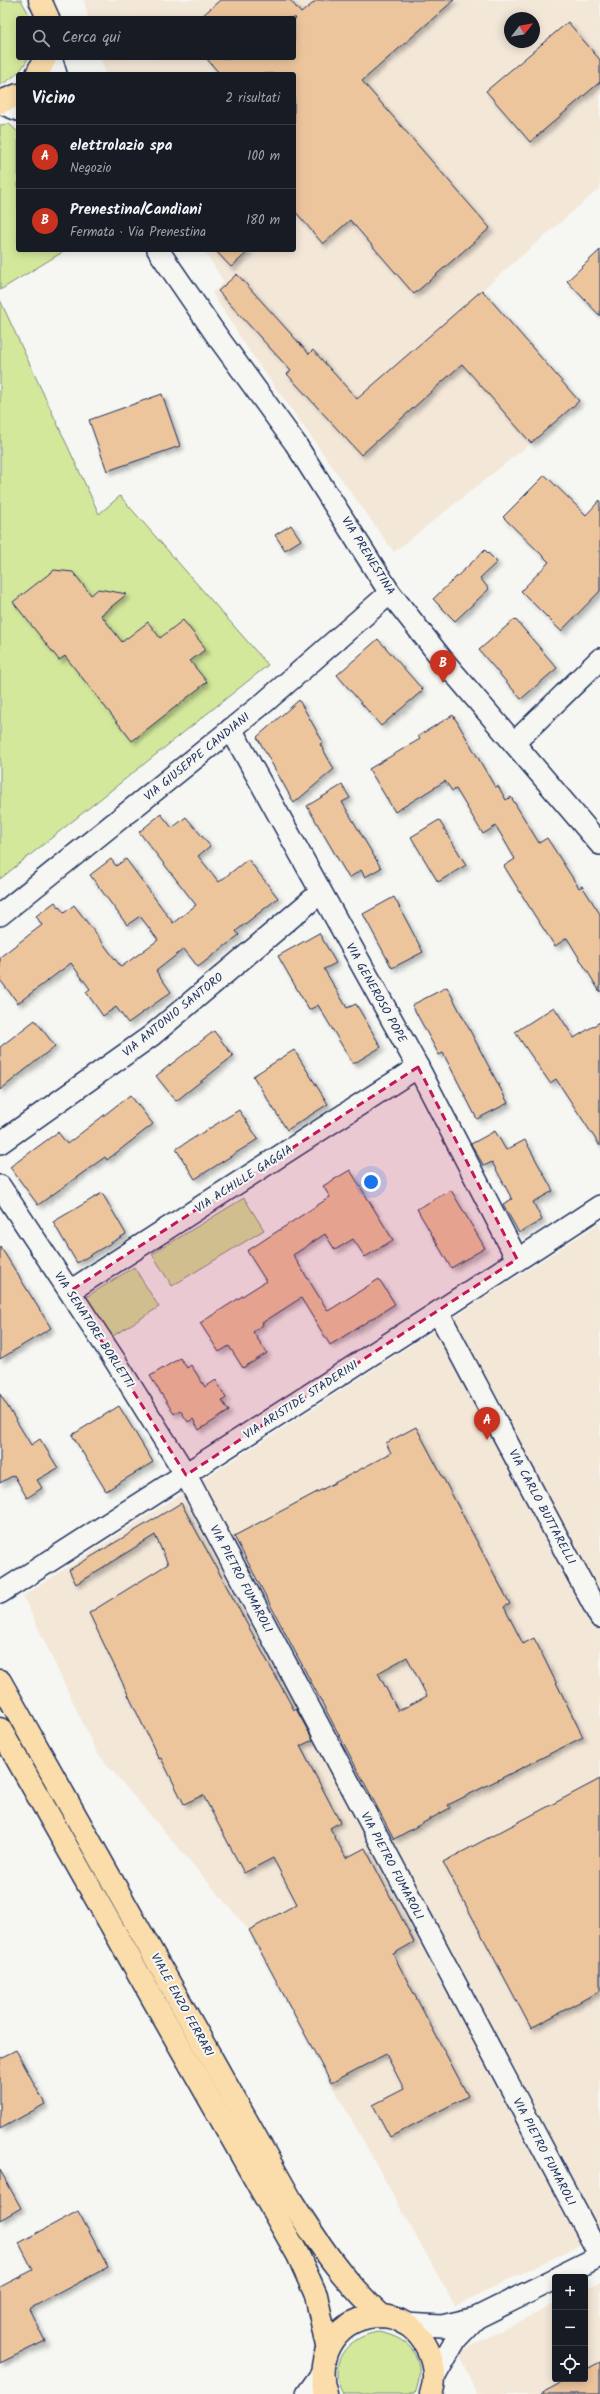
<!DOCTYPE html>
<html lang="it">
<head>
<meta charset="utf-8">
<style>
	body { margin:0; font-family:Kalam,sans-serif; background:#20242c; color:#f1f3f6 }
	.controls { position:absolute; right:12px; bottom:12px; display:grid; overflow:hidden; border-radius:4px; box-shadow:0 2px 10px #0003 }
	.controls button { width:36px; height:36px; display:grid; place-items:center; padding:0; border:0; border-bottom:1px solid #363941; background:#171b24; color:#f1f3f6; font:20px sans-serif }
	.compass { position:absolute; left:504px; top:12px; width:36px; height:36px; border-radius:50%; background:#171b24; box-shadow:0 2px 10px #0003; rotate:59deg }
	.you { position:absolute; left:371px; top:1182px; width:14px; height:14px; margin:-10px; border:3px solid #fff; border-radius:50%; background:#1a73e8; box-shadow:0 0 0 6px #1a73e833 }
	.badge { display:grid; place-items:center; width:26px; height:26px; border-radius:50%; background:#c8321e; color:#fff; font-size:13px; font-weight:700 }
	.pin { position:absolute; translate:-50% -33px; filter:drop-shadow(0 1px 2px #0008) }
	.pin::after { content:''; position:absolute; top:21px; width:14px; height:12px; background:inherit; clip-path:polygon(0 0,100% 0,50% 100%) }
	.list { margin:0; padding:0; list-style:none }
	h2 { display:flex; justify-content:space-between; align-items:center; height:52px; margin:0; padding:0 16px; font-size:17px }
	h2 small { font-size:13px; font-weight:400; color:#9ea1a6 }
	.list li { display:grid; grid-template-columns:26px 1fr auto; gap:12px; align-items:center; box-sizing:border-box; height:64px; padding:0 16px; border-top:1px solid #363941 }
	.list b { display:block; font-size:15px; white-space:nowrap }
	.list p { margin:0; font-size:13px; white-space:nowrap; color:#9ea1a6 }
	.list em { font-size:13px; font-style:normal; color:#9ea1a6 }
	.icon { flex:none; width:22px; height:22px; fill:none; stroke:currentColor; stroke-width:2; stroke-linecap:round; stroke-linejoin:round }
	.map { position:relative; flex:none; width:600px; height:2394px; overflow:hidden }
	.search { position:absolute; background:#171b24; box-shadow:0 2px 10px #0003; left:16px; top:16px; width:280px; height:44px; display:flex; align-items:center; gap:10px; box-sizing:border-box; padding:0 14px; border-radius:4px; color:#9ea1a6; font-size:15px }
	.panel { position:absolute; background:#171b24; box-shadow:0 2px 10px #0003; left:16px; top:72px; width:280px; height:180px; border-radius:4px }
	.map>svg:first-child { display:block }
	.built { fill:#f3e7d8; fill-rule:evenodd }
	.green { fill:#d4e89c; stroke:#788c7d }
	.building { fill:#edc59d; stroke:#1b2f5e; fill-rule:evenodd; filter:url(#shadow) }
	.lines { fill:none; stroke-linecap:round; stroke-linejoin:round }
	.minor-casing { stroke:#1b2f5e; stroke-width:24 }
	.major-casing { stroke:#1b2f5e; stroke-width:25 }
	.minor { stroke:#f6f6f2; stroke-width:21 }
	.major { stroke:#fbddab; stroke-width:22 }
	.marked { fill:#c2185b; fill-opacity:0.2; stroke:#c2185b; stroke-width:3; stroke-dasharray:8 5; stroke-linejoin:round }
	.labels { text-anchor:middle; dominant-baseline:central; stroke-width:4; stroke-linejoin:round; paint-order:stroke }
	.street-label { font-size:12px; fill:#1b2f5e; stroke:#f6f6f2 }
</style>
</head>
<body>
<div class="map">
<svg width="600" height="2394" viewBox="0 0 600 2394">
	<defs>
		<filter id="shadow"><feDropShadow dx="3.5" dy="3.5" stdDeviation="2" flood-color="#0004"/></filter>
	</defs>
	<rect width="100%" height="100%" fill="#f6f6f2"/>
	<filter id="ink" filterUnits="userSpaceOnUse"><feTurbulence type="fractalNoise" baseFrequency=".025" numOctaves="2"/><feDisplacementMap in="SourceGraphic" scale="8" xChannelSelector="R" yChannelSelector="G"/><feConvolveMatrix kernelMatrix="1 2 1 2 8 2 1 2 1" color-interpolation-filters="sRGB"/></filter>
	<g filter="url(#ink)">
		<g class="built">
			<path d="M84,0H600V188L482,290L579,401L531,443L394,552L250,352L212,293L224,282L204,250H294V74H106L100,58H294V18H88ZM510,18H534V42H510Z"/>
			<polygon points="600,1223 600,2235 455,2306 331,2083 249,1930 97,1753 23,1596"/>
			<polygon points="600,2282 600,2394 477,2394 458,2352 555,2304 555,2379 585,2379 585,2289"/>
		</g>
		<g class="green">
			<path d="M0,0H21L31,18H18V58H28C22,71 12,79 0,85Z"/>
			<polygon points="9,124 18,132 18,250 66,250 0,290 0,125"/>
			<polygon points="0,300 99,514 120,496 268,665 0,879"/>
			<polygon points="244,1198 264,1230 172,1286 152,1254"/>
			<polygon points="134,1267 159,1307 108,1339 83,1299"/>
			<path d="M378,2332C413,2338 427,2361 415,2394H343C326,2363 347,2337 378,2332Z"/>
		</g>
		<g class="building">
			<polygon points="220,0 290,0 301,13 317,0 454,0 362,81 490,228 414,294 350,220 323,244 294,210 294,74 220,74 206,58 294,58 294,20 296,18 200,18"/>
			<polygon points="568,22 600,60 600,82 530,142 486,91"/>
			<polygon points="215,250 250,250 231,267"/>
			<polygon points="600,250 600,316 567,281"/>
			<polygon points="237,274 309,354 313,350 357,399 482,290 579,401 531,443 462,364 361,455 287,374 291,371 218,291"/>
			<polygon points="162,394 180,446 107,471 89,420"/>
			<polygon points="545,475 586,515 600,500 600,591 561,631 521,591 549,562 503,517"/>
			<polygon points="291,525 301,540 285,550 275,535"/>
			<polygon points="485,550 497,562 480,578 489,589 455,621 433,599"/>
			<polygon points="54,570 73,572 91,595 98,589 127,594 101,615 122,642 148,622 160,638 183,620 206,649 190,661 207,682 132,741 65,656 59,660 13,602"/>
			<polygon points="515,619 557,668 521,699 479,650"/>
			<polygon points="378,639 423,690 381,726 337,675"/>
			<polygon points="299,700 323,742 320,744 334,769 294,803 257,737"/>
			<polygon points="453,715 495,787 498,786 506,800 511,797 539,843 547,838 579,888 582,886 600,914 600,992 567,938 555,946 535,916 504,866 515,859 496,826 483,834 456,789 452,791 445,781 395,812 369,769 420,739 418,736"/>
			<polygon points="342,785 350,798 342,802 381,868 365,877 361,870 349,878 307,806"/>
			<polygon points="161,814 172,828 186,817 210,846 198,856 219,882 248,859 278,898 236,931 239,935 198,967 184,949 156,971 171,992 128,1023 116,1007 103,1016 86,992 90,989 71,963 18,1003 0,980 0,957 42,925 36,916 55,902 64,913 74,905 121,967 158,940 140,916 127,925 90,875 111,859 116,866 126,859 173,923 196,905 139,832"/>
			<polygon points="439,820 466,865 438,882 411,837"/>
			<polygon points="394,897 423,952 392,968 363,914"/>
			<polygon points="319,933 336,963 324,969 347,1008 356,1004 381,1047 353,1064 318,1005 309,1010 278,956"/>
			<polygon points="447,987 508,1103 477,1119 443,1053 439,1055 412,1005"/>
			<polygon points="554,1007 574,1038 600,1022 600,1146 556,1079 550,1083 515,1032"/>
			<polygon points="35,1020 55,1046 0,1090 0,1047"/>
			<polygon points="214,1031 233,1056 176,1101 156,1076"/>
			<polygon points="294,1050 328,1104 287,1130 253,1076"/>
			<polygon points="130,1095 153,1124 107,1160 105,1157 38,1205 10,1167 58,1132 67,1144"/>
			<polygon points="239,1110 258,1139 195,1179 176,1149"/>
			<polygon points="495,1131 506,1150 525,1140 553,1191 533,1202 542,1220 519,1233 503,1204 512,1199 492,1162 484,1166 471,1144"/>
			<polygon points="350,1170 393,1240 365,1257 353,1239 335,1250 325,1234 293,1255 328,1311 379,1279 395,1304 330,1345 301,1298 262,1323 263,1325 253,1332 267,1353 243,1368 229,1346 219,1352 200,1323 266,1281 247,1251 330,1197 323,1186"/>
			<polygon points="451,1190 485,1248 451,1268 417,1209"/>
			<polygon points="102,1193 126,1234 77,1263 53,1222"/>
			<polygon points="0,1246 51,1328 0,1359"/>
			<polygon points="180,1358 187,1368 191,1365 205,1387 216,1380 226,1398 222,1401 229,1411 199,1430 193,1419 188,1422 180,1410 174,1414 150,1376"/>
			<polygon points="0,1394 31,1445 40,1439 58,1468 37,1480 42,1488 27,1498 14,1475 0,1483"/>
			<polygon points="119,1406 153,1462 106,1491 72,1435"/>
			<path d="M416,1427L510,1604L504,1607L523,1644L534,1638L583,1737L448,1805L450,1808L394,1839L234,1536L391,1453L386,1443ZM407,1657L427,1696L398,1711L378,1673Z"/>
			<polygon points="181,1503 294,1710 296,1709 313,1740 300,1746 340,1822 330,1828 346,1858 365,1848 414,1942 393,1954 468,2096 390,2137 373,2105 404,2089 386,2054 331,2083 249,1930 297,1904 273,1858 244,1873 203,1795 184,1804 161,1758 159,1759 89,1613 168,1564 155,1535 76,1584 69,1570"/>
			<polygon points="600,1779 600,1991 531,2028 443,1862"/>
			<polygon points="16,2050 45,2104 0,2129 0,2058"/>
			<polygon points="0,2170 21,2208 0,2220"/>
			<polygon points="78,2211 108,2267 29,2309 45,2341 0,2363 0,2287 33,2270 19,2243"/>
			<polygon points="600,2362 600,2394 540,2394 568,2379 585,2379 585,2370"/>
		</g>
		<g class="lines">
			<defs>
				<g id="minor">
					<polyline points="51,58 56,74"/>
					<polyline points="0,103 18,110"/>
					<polyline points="158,250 217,336 295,443 390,593 442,659 600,844"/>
					<polyline points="231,729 418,1067 517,1259"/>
					<polyline points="514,743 600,659"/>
					<polyline points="0,915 265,702 390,593"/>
					<polyline points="0,1143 151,1036 320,893"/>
					<polyline points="0,1186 116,1362 186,1475 600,2256"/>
					<polyline points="70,1291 418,1067"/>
					<polyline points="438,1312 600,1617"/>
					<polyline points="0,1593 438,1312 600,1206"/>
					<polyline points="558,2277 600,2256"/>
					<polyline points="404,2324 442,2326 476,2318 555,2279"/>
					<polyline points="435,2376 456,2339 476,2318"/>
					<polyline points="307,2394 322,2373"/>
				</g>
				<g id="major">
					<polyline points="40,0 48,18"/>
					<polyline points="37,74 45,58"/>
					<polyline points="0,102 18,95"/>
					<path d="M0,1681L291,2200C318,2243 344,2282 382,2316"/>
					<polyline points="0,1729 298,2255 316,2295 327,2346"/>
					<path d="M326,2394C313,2355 338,2316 381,2316C418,2317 443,2361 431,2394"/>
				</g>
			</defs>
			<use href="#minor" class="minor-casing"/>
			<use href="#major" class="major-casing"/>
			<use href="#minor" class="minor"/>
			<use href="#major" class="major"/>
		</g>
	</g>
	<path class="marked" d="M418,1067L517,1259L186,1475L70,1291Z"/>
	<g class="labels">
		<g class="street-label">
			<text transform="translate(368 556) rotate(58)">VIA PRENESTINA</text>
			<text transform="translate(197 757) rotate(-39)">VIA GIUSEPPE CANDIANI</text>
			<text transform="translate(376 993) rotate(61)">VIA GENEROSO POPE</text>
			<text transform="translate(173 1015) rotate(-39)">VIA ANTONIO SANTORO</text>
			<text transform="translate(244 1179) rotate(-33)">VIA ACHILLE GAGGIA</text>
			<text transform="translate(94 1330) rotate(57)">VIA SENATORE BORLETTI</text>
			<text transform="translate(301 1400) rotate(-33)">VIA ARISTIDE STADERINI</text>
			<text transform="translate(542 1507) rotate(62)">VIA CARLO BUTTARELLI</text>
			<text transform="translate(241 1579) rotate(62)">VIA PIETRO FUMAROLI</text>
			<text transform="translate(392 1866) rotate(62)">VIA PIETRO FUMAROLI</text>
			<text transform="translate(182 2005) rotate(61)">VIALE ENZO FERRARI</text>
			<text transform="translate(544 2152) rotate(62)">VIA PIETRO FUMAROLI</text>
		</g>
	</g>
</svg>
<div class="controls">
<button>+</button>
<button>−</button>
<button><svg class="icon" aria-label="locate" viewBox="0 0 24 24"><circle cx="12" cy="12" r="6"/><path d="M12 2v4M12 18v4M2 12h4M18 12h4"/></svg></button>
</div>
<svg class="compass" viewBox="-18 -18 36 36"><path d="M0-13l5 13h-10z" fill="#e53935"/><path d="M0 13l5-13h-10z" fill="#9ea1a6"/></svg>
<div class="you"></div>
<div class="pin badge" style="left:487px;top:1440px">A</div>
<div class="pin badge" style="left:443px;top:683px">B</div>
<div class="search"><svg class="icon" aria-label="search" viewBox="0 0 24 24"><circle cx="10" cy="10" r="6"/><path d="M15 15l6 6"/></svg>Cerca qui</div>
<section class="panel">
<h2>Vicino<small>2 risultati</small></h2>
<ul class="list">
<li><span class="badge">A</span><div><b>elettrolazio spa</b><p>Negozio</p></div><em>100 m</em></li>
<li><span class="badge">B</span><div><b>Prenestina/Candiani</b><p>Fermata · Via Prenestina</p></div><em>180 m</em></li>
</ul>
</section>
</div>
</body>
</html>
